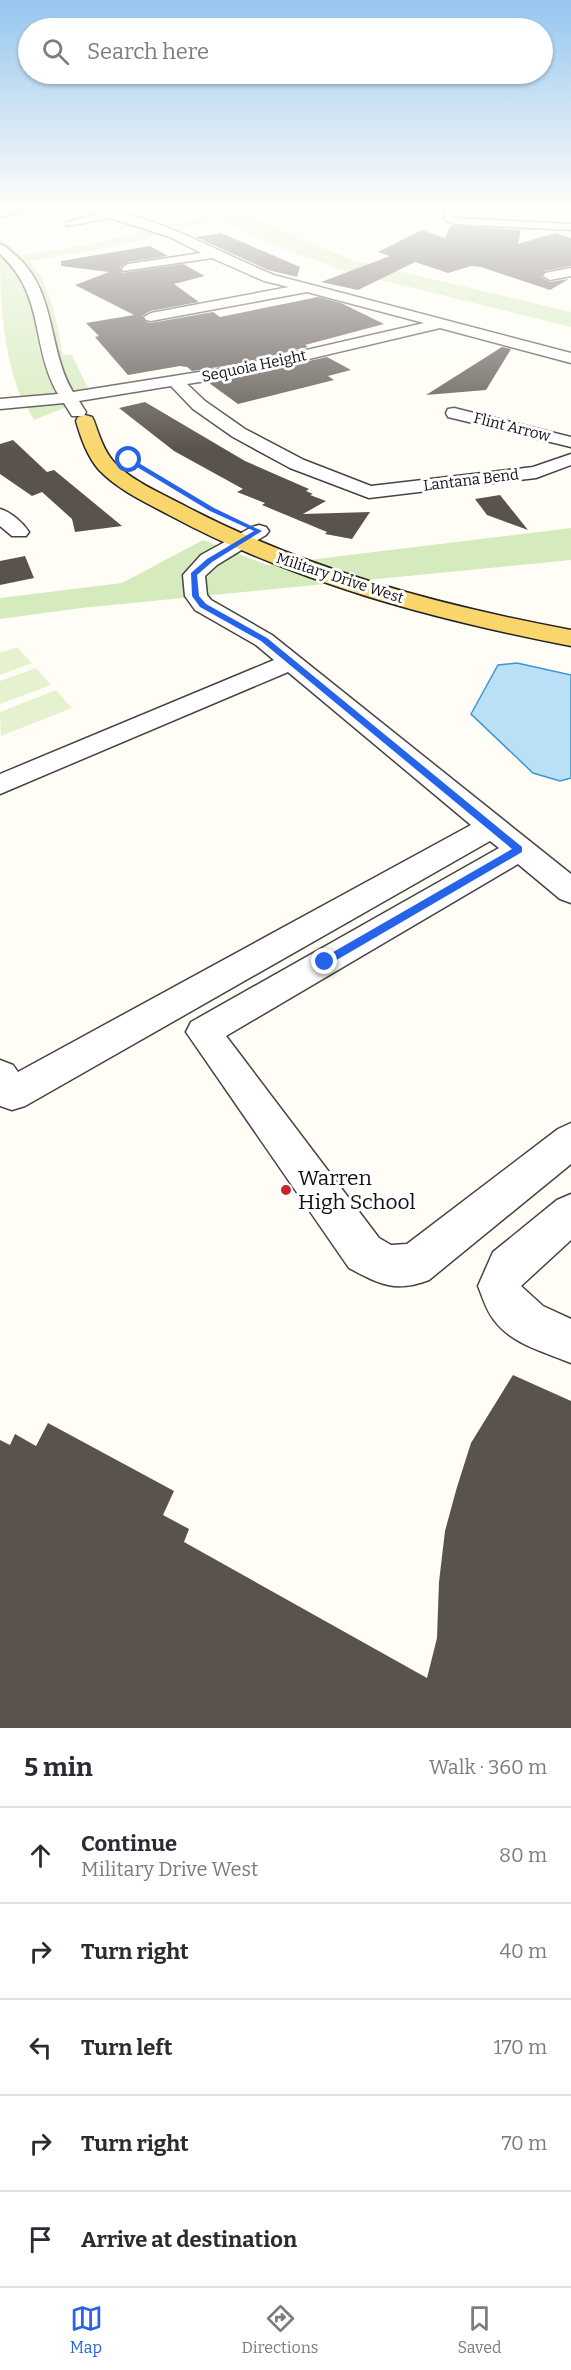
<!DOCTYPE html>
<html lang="en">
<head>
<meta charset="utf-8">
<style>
	body { margin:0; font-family:Bitter,serif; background:#f2f2f3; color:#2b2b33 }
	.stop { position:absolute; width:18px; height:18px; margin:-14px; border:4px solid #2563eb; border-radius:50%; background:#fff }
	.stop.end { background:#2563eb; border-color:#fff; box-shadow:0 2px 6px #0008 }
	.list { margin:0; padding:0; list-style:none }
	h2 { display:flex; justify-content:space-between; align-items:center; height:78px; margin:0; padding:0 24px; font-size:26px }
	h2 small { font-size:20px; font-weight:400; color:#7c7c81 }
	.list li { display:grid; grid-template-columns:39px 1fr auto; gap:18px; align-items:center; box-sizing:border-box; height:96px; padding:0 24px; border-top:2px solid #e1e1e2 }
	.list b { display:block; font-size:22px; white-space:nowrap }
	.list p { margin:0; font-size:20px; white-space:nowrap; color:#7c7c81 }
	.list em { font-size:20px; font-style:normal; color:#7c7c81 }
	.icon { flex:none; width:33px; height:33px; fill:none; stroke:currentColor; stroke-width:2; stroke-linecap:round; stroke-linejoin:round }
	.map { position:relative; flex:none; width:571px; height:1728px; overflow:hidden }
	.search { position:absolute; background:#fff; box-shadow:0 2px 4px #0004; left:18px; right:18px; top:18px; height:66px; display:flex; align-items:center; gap:15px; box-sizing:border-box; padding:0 21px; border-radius:33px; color:#7c7c81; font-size:22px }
	.sheet { height:558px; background:#fff }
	nav { display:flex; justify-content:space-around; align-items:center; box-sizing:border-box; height:84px; border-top:2px solid #e1e1e2; background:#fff; font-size:16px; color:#7c7c81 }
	nav a { display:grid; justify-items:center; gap:3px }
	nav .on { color:#2563eb }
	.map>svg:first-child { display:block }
	.green { fill:#d5ebbd }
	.pitch { fill:#e6f2cf }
	.water { fill:#b9e0f7; stroke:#3f96cf; stroke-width:1.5 }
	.building { fill:#5a524d }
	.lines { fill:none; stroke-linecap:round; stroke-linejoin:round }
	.minor-casing { stroke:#444; stroke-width:3 }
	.major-casing { stroke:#222; stroke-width:3 }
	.minor { fill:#fff; fill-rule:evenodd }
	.major { fill:#f9d66b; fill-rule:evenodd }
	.route { fill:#2563eb }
	.poi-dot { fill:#c4262e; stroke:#fff; stroke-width:2 }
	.labels { text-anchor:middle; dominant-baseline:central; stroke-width:6; stroke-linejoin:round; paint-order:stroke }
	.far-street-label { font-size:15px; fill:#111; stroke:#fff }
	.near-poi-label { font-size:21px; fill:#111; stroke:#fff; text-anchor:start }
</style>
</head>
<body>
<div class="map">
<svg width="571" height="1728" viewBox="0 0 571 1728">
	<rect width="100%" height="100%" fill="#fffdf5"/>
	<g class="green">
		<path d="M181,209H222L247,216L352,260L571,312V327L329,267L332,266L291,252L218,220L112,247L29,261C53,287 56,322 63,355H72L92,397L34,420C29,410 21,399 17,387C1,339 0,290 0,239L21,255L93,244L205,216Z"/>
		<polygon points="571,528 571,560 81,608 0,619 0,598 122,583 203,540 267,565"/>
	</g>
	<g class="pitch">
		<polygon points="353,209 423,209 419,224 348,221"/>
		<polygon points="17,647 32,663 0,675 0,653"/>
		<polygon points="36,668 51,685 0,704 0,681"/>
		<polygon points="56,690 72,708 1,736 0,712"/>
	</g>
	<polygon class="water" points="517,663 571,675 571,778 560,781 533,773 471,714 498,665"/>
	<g class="building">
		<polygon points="453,225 521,230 518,244 555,233 571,238 571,266 545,271 541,277 550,282 569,279 550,290 481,267 471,266 448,273 415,262 358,290 321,282 390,256 378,252 422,230 445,238 450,226"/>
		<polygon points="221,233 300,267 297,277 268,270 196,237"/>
		<polygon points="150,246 168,256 128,262 120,267 122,273 183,264 205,276 174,284 199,302 150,311 142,316 146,322 151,323 213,312 220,317 318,297 341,303 384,324 305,345 308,347 237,364 192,371 187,367 180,366 128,375 95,337 99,336 86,323 134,315 75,285 109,272 61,266 61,261"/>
		<polygon points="502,347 511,349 486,390 426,395"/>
		<polygon points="327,357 351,370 328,376 334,380 238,404 209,383"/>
		<polygon points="145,402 245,461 309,489 306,491 313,494 310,495 326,501 303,514 370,512 352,539 325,534 327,532 262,505 265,503 237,492 243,489 174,451 119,408"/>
		<polygon points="13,440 47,472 54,470 122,526 75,532 72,519 42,492 32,496 0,474 0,444"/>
		<polygon points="500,495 528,530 487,515 475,499"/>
		<polygon points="25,556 34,578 0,585 0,561"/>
		<polygon points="513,1375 571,1401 571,1728 0,1728 0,1440 10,1445 15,1434 36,1446 48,1423 174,1491 163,1515 189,1529 184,1542 427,1678 437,1638 439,1582 445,1531 457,1487 471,1443"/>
	</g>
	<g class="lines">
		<defs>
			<g id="minor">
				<polygon points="7,209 26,209 0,217 0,211"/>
				<path d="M89,209C147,209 219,253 274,275L571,353V363L440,328L237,376L187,384L205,401L245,429L304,460L371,486L533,467L571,454V465L536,478L369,498L290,468L233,437L193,409L171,386L79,401L86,412L84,416H72L64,403L0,409V399L58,394C30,345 46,296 0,254V244C6,246 10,251 15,255C57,290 47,348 73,392L237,366L424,323L307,292L151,321L146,320L144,317L151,313L289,287L264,281L212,258L123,271L122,268L128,264L201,253L170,237L110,218L67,226V222L98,214Z"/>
				<polygon points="444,209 456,209 455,216 458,218 571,224 571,230 456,224 445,220"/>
				<polygon points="571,268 571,276 550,280 543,276 545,273"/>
				<polygon points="454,408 571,437 571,447 448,417 446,413 448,409"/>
				<path d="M0,509C11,512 23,523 29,532L26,536H12L0,526Z"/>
				<path d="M259,525L266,527L269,531L266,535L217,565L205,576L207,595L211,600L272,635L571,874V903L560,899L518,864L226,1036L379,1238L391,1245L407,1244L558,1129L571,1123V1164L429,1280C395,1293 379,1284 349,1268L186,1032L191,1022L499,848L490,841L25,1106L12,1110L0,1106V1060L13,1065L18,1072L471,825L288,672L0,794V774L274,660L256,645L195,610L185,596L183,575L201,555L252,527Z"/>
				<path d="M571,1194V1240L521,1286L543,1306L571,1319V1363C545,1352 511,1344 494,1320C486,1310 483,1298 478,1286L493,1252L557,1200Z"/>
			</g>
			<path id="major" d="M85,415L92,417L94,421C99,435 104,451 114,462C133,482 163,494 187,507C308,570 438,605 571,630V646C432,619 296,583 171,516C147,503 118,490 99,470C87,456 81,438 76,421L78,417Z"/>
		</defs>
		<use href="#minor" class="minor-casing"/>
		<use href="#major" class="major-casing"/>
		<use href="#minor" class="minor"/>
		<use href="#major" class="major"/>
	</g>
	<linearGradient id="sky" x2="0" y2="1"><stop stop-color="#95c6ee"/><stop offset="0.46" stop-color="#fffefa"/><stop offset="1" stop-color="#fffefa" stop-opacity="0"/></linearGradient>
	<rect width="571" height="451" fill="url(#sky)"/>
	<polygon class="route" points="127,459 132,459 214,508 262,531 212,562 197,575 199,596 206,604 267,638 522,847 522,852 328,965 321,965 321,959 512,849 261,641 200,607 192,596 191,573 207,559 254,531 210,511 127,461"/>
	<circle class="poi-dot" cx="286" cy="1190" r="6"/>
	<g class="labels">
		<g class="far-street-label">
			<text transform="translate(254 366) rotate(-12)">Sequoia Height</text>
			<text transform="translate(512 427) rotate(14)">Flint Arrow</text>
			<text transform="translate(471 480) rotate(-7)">Lantana Bend</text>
			<text transform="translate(340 578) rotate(18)">Military Drive West</text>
		</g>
		<g class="near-poi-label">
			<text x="298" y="1178">Warren<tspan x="298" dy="24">High School</tspan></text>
		</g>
	</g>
</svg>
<div class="stop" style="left:129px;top:460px"></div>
<div class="stop end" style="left:325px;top:962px"></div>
<div class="search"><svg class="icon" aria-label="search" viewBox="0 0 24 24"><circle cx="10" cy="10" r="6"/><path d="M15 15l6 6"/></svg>Search here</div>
</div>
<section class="sheet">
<h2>5 min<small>Walk · 360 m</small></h2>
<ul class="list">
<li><svg class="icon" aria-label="ahead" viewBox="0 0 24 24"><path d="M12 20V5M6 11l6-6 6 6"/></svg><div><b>Continue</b><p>Military Drive West</p></div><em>80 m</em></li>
<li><svg class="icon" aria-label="right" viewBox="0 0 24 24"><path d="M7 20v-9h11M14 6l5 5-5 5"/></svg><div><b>Turn right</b></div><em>40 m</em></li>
<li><svg class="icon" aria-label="left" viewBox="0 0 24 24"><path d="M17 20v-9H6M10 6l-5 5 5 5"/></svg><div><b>Turn left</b></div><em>170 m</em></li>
<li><svg class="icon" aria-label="right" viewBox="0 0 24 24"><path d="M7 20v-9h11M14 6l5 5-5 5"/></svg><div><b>Turn right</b></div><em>70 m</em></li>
<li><svg class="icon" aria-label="arrive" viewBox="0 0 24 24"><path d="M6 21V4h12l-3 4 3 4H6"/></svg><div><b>Arrive at destination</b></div></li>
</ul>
</section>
<nav>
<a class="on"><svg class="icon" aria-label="map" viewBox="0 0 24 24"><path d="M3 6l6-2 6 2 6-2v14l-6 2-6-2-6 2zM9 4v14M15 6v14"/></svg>Map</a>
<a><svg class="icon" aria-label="directions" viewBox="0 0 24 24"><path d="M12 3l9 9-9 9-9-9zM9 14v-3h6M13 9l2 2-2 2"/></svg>Directions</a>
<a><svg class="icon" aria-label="saved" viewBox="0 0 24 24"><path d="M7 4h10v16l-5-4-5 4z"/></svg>Saved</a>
</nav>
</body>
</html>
